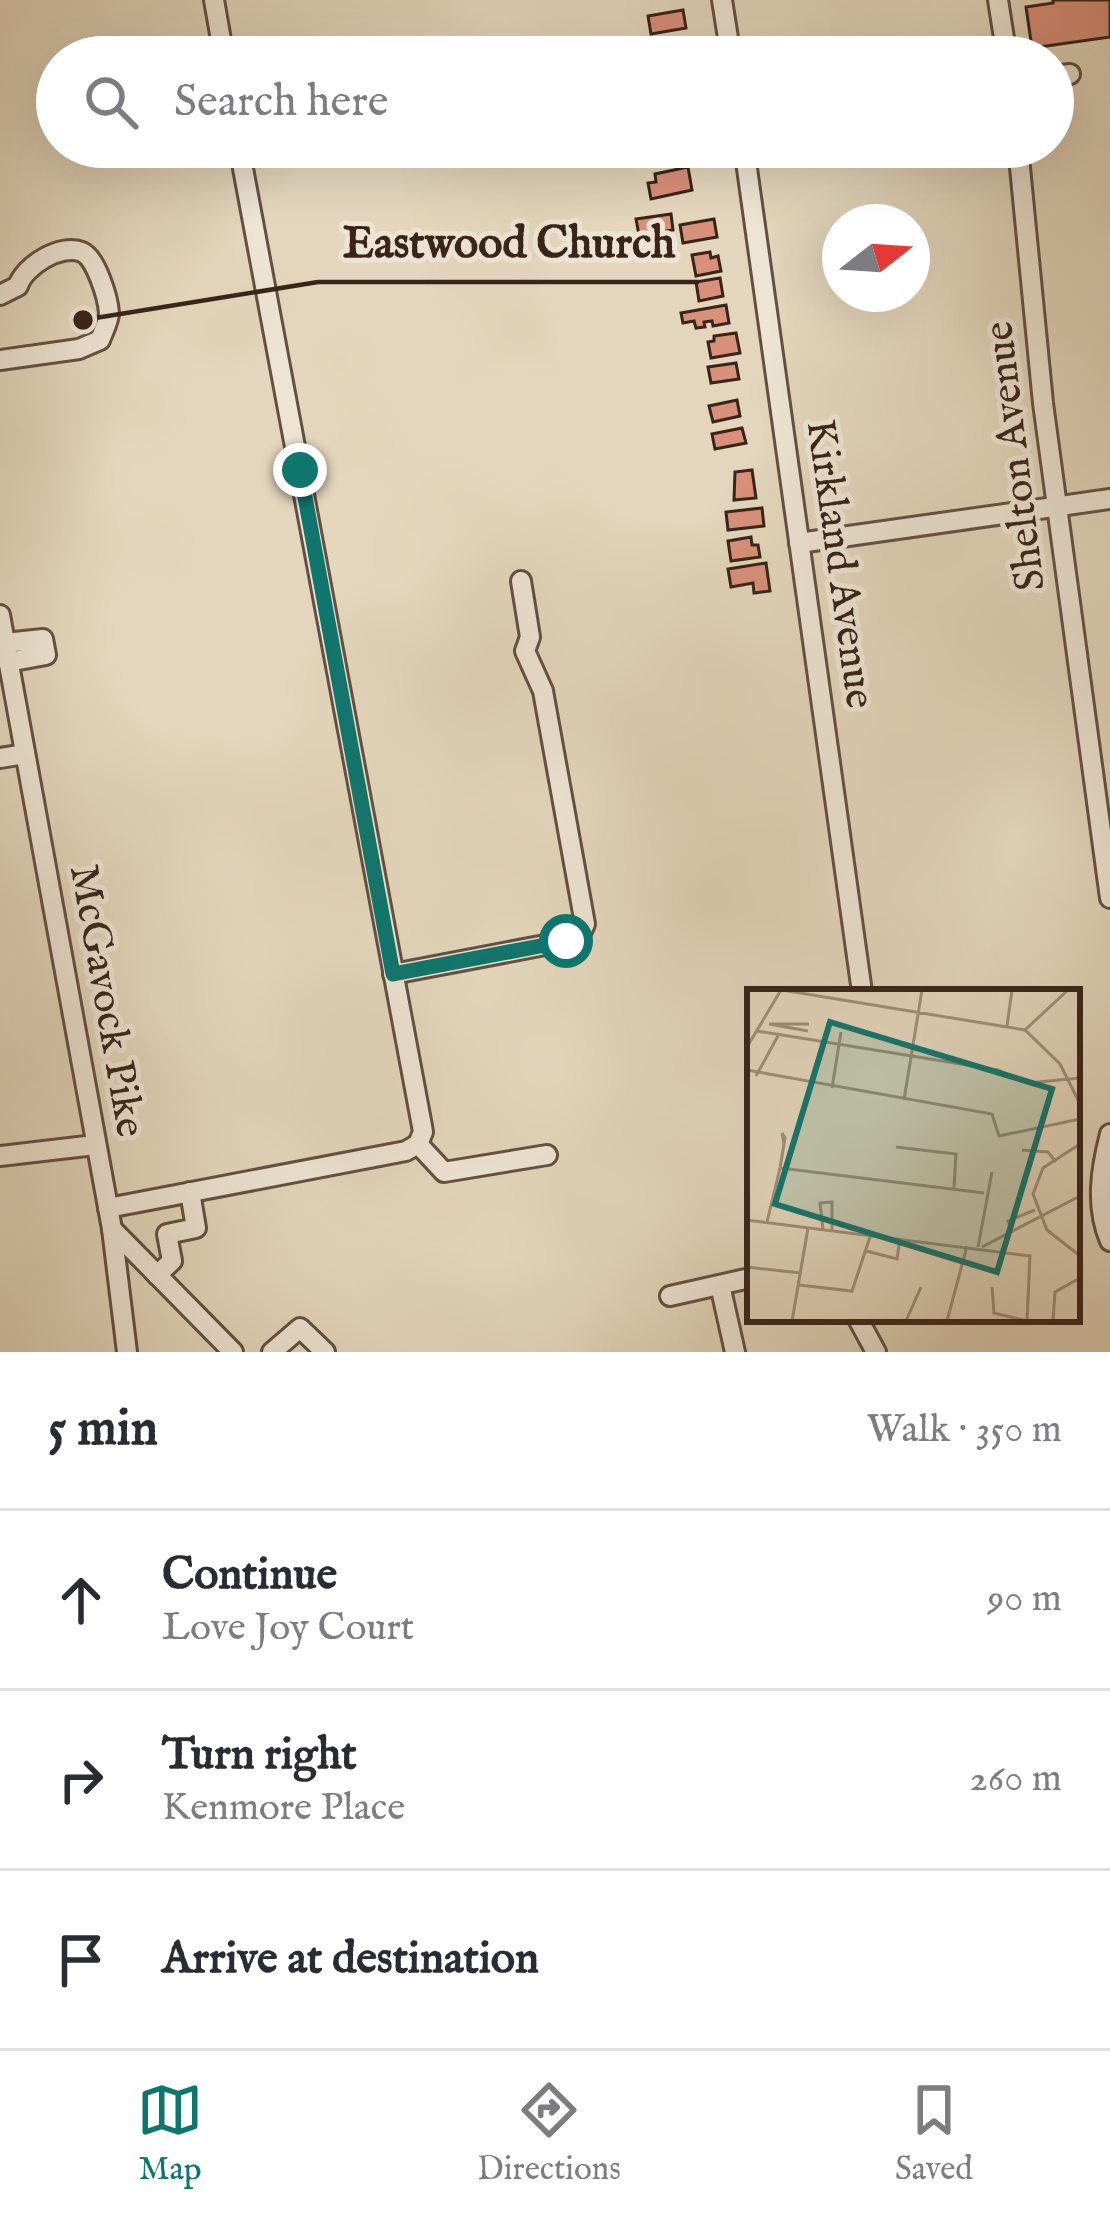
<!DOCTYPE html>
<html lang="en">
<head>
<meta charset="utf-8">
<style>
	body { margin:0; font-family:"IM FELL English",serif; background:#f2f2f3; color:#2b2b33 }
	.compass { position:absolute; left:822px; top:204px; width:108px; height:108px; border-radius:50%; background:#fff; box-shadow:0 12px 48px #0002; rotate:73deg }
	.stop { position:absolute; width:36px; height:36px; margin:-27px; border:9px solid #0f766e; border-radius:50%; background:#fff }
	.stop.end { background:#0f766e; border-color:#fff; box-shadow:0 3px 12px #0008 }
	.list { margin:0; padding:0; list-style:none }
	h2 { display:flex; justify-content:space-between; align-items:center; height:156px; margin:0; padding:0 48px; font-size:51px }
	h2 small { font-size:39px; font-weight:400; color:#7c7c81 }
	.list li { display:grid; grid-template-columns:78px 1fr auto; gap:36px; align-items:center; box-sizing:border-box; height:180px; padding:0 48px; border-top:3px solid #e1e1e2 }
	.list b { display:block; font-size:45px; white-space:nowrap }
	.list p { margin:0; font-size:39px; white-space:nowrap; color:#7c7c81 }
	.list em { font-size:39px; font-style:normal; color:#7c7c81 }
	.icon { flex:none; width:66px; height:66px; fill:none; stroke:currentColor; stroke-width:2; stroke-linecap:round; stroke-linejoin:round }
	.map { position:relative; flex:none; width:1110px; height:1352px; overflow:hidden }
	.search { position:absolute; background:#fff; box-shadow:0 12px 48px #0002; left:36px; right:36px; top:36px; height:132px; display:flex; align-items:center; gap:30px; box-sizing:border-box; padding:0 42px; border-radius:66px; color:#7c7c81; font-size:45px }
	.sheet { height:696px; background:#fff }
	nav { display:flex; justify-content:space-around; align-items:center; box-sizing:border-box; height:168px; border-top:3px solid #e1e1e2; background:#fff; font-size:33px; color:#7c7c81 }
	nav a { display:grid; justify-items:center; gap:6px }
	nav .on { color:#0f766e }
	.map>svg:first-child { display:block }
	.building { fill:#d9907b; stroke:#382419; stroke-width:3 }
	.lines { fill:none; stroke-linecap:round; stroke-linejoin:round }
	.minor-casing { stroke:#635042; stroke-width:24 }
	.minor { stroke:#ede4d3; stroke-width:18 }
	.route { stroke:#0f766e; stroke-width:15 }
	.labels { text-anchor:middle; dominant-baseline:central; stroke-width:10; stroke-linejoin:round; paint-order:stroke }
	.street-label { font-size:42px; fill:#382419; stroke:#ede4d3 }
	.inset-road { fill:none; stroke:#9f8f7b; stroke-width:3 }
	.view { fill:#0f766e; fill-opacity:0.15; stroke:#0f766e; stroke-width:6 }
	.inset-edge { fill:none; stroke:#382419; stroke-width:6 }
	.leader { fill:none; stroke:#382419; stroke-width:4.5 }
	.callout-dot { fill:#382419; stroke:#ede4d3; stroke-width:4.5 }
	.callout-label { font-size:45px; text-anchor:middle; font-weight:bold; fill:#382419; stroke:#ede4d3; stroke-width:10; stroke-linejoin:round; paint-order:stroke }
</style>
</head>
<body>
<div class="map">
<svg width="1110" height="1352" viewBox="0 0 1110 1352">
	<rect width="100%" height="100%" fill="#e3d6bc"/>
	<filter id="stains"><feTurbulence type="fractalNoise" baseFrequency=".00167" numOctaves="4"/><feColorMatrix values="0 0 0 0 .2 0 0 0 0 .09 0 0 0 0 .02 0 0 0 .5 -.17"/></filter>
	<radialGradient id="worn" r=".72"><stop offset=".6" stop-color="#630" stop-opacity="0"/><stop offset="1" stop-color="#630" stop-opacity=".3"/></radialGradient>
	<g class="building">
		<polygon points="1053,0 1110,0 1110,37 1032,48 1026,7 1053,3"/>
		<polygon points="683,10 686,28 651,34 648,16"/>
		<polygon points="688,167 692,190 651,199 648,183 656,182 655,174"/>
		<polygon points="671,214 673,230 639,235 636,219"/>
		<polygon points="714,219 717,237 683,243 680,225"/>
		<polygon points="710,252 711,258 718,256 721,271 696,276 692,255"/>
		<polygon points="720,278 723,296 699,301 696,282"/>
		<polygon points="726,305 729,323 713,326 712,321 704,322 705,327 696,328 694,321 683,323 681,313"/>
		<polygon points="736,333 740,353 711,358 708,342 714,341 714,336"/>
		<polygon points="736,363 739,379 711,383 708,367"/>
		<polygon points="737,400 740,416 713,422 709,406"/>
		<polygon points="742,428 746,443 715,449 712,434"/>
		<polygon points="752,470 756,498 734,500 735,472"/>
		<polygon points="762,508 764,526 728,530 726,512"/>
		<polygon points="751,537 752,545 758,545 760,557 731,561 728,541"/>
		<polygon points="766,563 770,591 754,593 753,583 731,587 728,569"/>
	</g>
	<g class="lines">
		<defs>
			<g id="minor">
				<polyline points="214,0 224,57"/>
				<polyline points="722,0 731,57"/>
				<polyline points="998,0 1007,57"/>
				<polyline points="1053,76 1070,74"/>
				<polyline points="239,147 422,1126 423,1132 418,1144"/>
				<polyline points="744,147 862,992"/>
				<polyline points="1018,147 1043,403 1110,898"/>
				<path d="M0,295L18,286C24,266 61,243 82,252C96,258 108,298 109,313C109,321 103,332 100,340L79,349L0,360"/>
				<polyline points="799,543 1110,499"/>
				<polyline points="0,615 112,1229 127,1352"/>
				<polyline points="5,643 43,639 46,655 8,662"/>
				<polyline points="0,758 25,754"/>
				<polyline points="393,974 566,941 580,935 585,924 543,691 525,651 530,637 521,581"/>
				<path d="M1110,1134C1101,1169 1095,1206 1110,1241"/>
				<polyline points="418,1144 444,1172 547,1155"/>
				<polyline points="0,1156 95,1145"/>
				<polyline points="108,1208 406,1151 418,1144"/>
				<polyline points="112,1229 233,1352"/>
				<polyline points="157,1275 172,1261 167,1234 196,1228 190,1192"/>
				<polyline points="720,1285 735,1352"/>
				<polyline points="670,1296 750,1278"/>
				<polyline points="858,1319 876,1352"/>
				<polyline points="272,1352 300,1328 325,1352"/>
			</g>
		</defs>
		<use href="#minor" class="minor-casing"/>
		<use href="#minor" class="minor"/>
	</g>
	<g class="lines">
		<polyline class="route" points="300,470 393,974 566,941"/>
	</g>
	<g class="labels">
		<g class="street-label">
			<text transform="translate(1016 456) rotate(-97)">Shelton Avenue</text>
			<text transform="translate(839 564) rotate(82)">Kirkland Avenue</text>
			<text transform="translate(106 1001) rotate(80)">McGavock Pike</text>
		</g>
	</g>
	<g transform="translate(747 989)">
		<rect width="333" height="333" fill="#e3d6bc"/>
		<path class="inset-road" d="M35,1L278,41L313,75L333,115M260,37L265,1M278,41L321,1M10,42L251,81L281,94L333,89M61,42L22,35H62M0,58L34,1M0,81L245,125L252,147L333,130M9,87L32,45M85,99L94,43M157,111L175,1M333,155L296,179L286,205L300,241L333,267M149,158L209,165L207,199M275,161L301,163L309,173M33,179L237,204M0,231L283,267L280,332M20,233L33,179L38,149L35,144L37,155M76,240L73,214L85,213V241M265,242L261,232L288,221M231,258L245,183M235,258L333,207M119,262L150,270L153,249M0,278L54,284M52,296L105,302L124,245M245,298L247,324L280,332M45,332L61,239M159,332L174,298M200,332L220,257M306,332L308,303L333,289"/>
		<path class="view" d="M83,33L305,100L250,283L28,215Z"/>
		<rect width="333" height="333" class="inset-edge"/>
	</g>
	<path class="leader" d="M83 320L318 282H699"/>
	<circle class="callout-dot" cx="83" cy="320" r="12"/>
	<g class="callout-label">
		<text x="509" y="257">Eastwood Church</text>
	</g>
	<rect width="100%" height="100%" filter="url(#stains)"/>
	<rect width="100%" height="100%" fill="url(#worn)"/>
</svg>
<svg class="compass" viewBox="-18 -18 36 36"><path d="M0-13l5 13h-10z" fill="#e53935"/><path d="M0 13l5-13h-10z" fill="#7c7c81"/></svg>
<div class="stop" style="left:566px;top:941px"></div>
<div class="stop end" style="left:300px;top:470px"></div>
<div class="search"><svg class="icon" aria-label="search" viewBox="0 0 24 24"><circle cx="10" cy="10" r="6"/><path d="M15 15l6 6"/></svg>Search here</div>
</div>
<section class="sheet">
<h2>5 min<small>Walk · 350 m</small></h2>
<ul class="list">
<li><svg class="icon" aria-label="ahead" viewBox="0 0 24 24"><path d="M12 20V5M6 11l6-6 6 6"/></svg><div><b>Continue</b><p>Love Joy Court</p></div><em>90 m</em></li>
<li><svg class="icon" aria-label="right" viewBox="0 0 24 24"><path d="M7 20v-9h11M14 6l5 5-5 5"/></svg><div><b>Turn right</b><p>Kenmore Place</p></div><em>260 m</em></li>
<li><svg class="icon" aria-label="arrive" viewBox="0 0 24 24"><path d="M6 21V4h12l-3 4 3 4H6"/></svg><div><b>Arrive at destination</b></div></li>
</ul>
</section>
<nav>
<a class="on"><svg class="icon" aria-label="map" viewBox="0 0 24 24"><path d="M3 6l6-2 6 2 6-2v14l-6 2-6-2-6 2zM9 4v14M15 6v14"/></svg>Map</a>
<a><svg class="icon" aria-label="directions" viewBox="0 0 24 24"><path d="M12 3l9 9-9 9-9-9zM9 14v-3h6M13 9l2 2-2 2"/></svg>Directions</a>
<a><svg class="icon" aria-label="saved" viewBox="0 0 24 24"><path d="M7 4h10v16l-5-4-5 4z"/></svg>Saved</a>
</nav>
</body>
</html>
